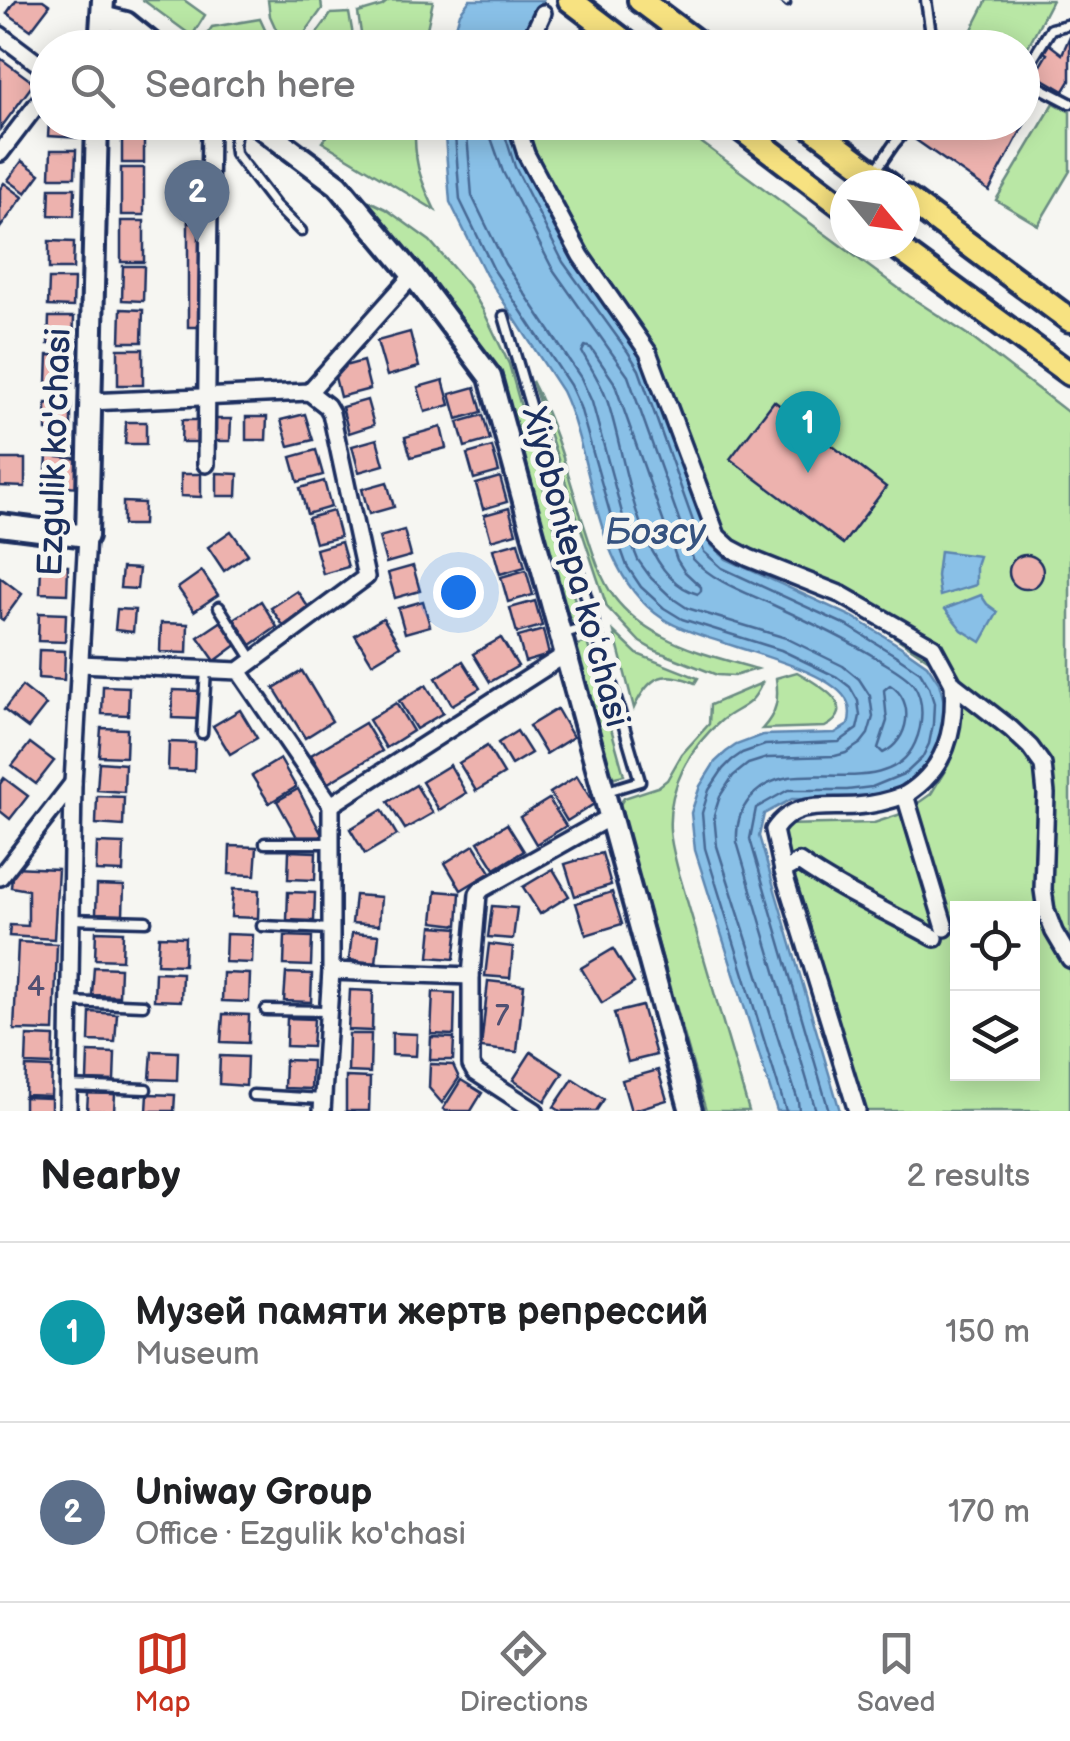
<!DOCTYPE html>
<html lang="en">
<head>
<meta charset="utf-8">
<style>
	body { margin:0; font-family:"Balsamiq Sans",sans-serif; background:#f2f2f2; color:#202124 }
	.controls { position:absolute; right:30px; bottom:30px; display:grid; overflow:hidden; border-radius:0px; box-shadow:0 5px 25px #0003 }
	.controls button { width:90px; height:90px; display:grid; place-items:center; padding:0; border:0; border-bottom:2px solid #e0e0e0; background:#fff; color:#202124; font:50px sans-serif }
	.compass { position:absolute; left:830px; top:170px; width:90px; height:90px; border-radius:50%; background:#fff; box-shadow:0 5px 25px #0003; rotate:119deg }
	.you { position:absolute; left:458px; top:592px; width:35px; height:35px; margin:-25px; border:8px solid #fff; border-radius:50%; background:#1a73e8; box-shadow:0 0 0 15px #1a73e833 }
	.badge { display:grid; place-items:center; width:65px; height:65px; border-radius:50%; background:#c8321e; color:#fff; font-size:32px; font-weight:700 }
	.pin { position:absolute; translate:-50% -82px; filter:drop-shadow(0 2px 5px #0008) }
	.pin::after { content:''; position:absolute; top:52px; width:35px; height:30px; background:inherit; clip-path:polygon(0 0,100% 0,50% 100%) }
	.list { margin:0; padding:0; list-style:none }
	h2 { display:flex; justify-content:space-between; align-items:center; height:130px; margin:0; padding:0 40px; font-size:42px }
	h2 small { font-size:32px; font-weight:400; color:#757577 }
	.list li { display:grid; grid-template-columns:65px 1fr auto; gap:30px; align-items:center; box-sizing:border-box; height:180px; padding:0 40px; border-top:2px solid #e0e0e0 }
	.list b { display:block; font-size:38px; white-space:nowrap }
	.list p { margin:0; font-size:32px; white-space:nowrap; color:#757577 }
	.list em { font-size:32px; font-style:normal; color:#757577 }
	.icon { flex:none; width:55px; height:55px; fill:none; stroke:currentColor; stroke-width:2; stroke-linecap:round; stroke-linejoin:round }
	.map { position:relative; flex:none; width:1070px; height:1111px; overflow:hidden }
	.search { position:absolute; background:#fff; box-shadow:0 5px 25px #0003; left:30px; right:30px; top:30px; height:110px; display:flex; align-items:center; gap:25px; box-sizing:border-box; padding:0 35px; border-radius:55px; color:#757577; font-size:38px }
	.sheet { height:490px; background:#fff }
	nav { display:flex; justify-content:space-around; align-items:center; box-sizing:border-box; height:140px; border-top:2px solid #e0e0e0; background:#fff; font-size:28px; color:#757577 }
	nav a { display:grid; justify-items:center; gap:5px }
	nav .on { color:#c8321e }
	.map>svg:first-child { display:block }
	.green { fill:#b9e7a5; stroke:#6a8b82; stroke-width:2.5; fill-rule:evenodd }
	.water { fill:#89c0e7; stroke:#5d86b0; stroke-width:2.5 }
	.lines { fill:none; stroke-linecap:round; stroke-linejoin:round }
	.shore { stroke:#476995; stroke-width:2.5 }
	.building { fill:#edb2ae; stroke:#1b2f5e; stroke-width:2.5 }
	.lane-casing { stroke:#1b2f5e; stroke-width:15 }
	.street-casing { stroke:#1b2f5e; stroke-width:22 }
	.secondary-casing { stroke:#1b2f5e; stroke-width:28 }
	.primary-casing { stroke:#1b2f5e; stroke-width:30 }
	.lane { stroke:#f6f6f2; stroke-width:8 }
	.street { stroke:#f6f6f2; stroke-width:15 }
	.secondary { stroke:#f6f6f2; stroke-width:20 }
	.primary { stroke:#f7e281; stroke-width:22 }
	.rail-casing { stroke:#1b2f5e; stroke-width:9 }
	.rail { stroke:#f6f6f2; stroke-width:5; stroke-dasharray:15; stroke-linecap:butt }
	.labels { text-anchor:middle; dominant-baseline:central; stroke-width:10; stroke-linejoin:round; paint-order:stroke }
	.number-label { font-size:30px; fill:#505072 }
	.street-label { font-size:35px; fill:#1b2f5e; stroke:#f6f6f2 }
	.water-label { font-size:38px; font-style:italic; fill:#365380; stroke:#f6f6f2 }
</style>
</head>
<body>
<div class="map">
<svg width="1070" height="1111" viewBox="0 0 1070 1111">
	<rect width="100%" height="100%" fill="#f6f6f2"/>
	<filter id="ink" filterUnits="userSpaceOnUse"><feTurbulence type="fractalNoise" baseFrequency=".01" numOctaves="2"/><feDisplacementMap in="SourceGraphic" scale="20" xChannelSelector="R" yChannelSelector="G"/><feConvolveMatrix kernelMatrix="1 2 1 2 8 2 1 2 1" color-interpolation-filters="sRGB"/></filter>
	<g filter="url(#ink)">
		<g class="green">
			<polygon points="143,0 184,0 205,15 192,36"/>
			<polygon points="268,0 321,0 322,9 295,47 284,47 270,16"/>
			<polygon points="389,0 433,1 423,47 363,47 358,13 382,6"/>
			<polygon points="987,0 1052,0 1023,56 1022,48 963,47"/>
			<polygon points="349,13 355,47 307,47 331,14"/>
			<polygon points="260,19 273,47 207,47 201,43 212,27"/>
			<polygon points="1054,103 1070,112 1070,171 1038,225 996,200"/>
			<path d="M338,123H415C414,161 418,175 435,210L322,142Z"/>
			<path d="M525,123H675L909,296L968,335L1070,414V1111H851L817,998L812,992L774,859L783,825L874,823L898,815L921,801L931,794L949,764L956,734L958,706L932,662L849,606L722,535L658,356L580,245L548,184ZM958,908H1032V1074H958Z"/>
			<polygon points="361,197 386,209 430,241 468,285 483,310 509,364 579,615 575,622 568,619 502,378 470,330 436,285"/>
			<path d="M532,381C555,425 567,471 582,519C591,545 598,575 614,597C626,613 645,627 662,636C691,652 726,660 757,669L734,676L717,675L654,650L640,642L607,607Z"/>
			<path d="M614,632L637,654L698,678L695,683C663,669 649,676 634,708Z"/>
			<polygon points="587,642 624,775 610,778 574,646"/>
			<path d="M797,672C815,683 863,707 825,727L762,729C777,713 779,699 776,678Z"/>
			<path d="M762,683C751,708 742,705 722,720C690,746 667,789 670,831C671,844 675,858 678,870L749,1111H706L619,806L624,798L658,787L667,780L682,754L709,724L710,705Z"/>
		</g>
		<g class="water">
			<polygon points="470,0 543,0 516,47 450,48 460,13"/>
			<path d="M444,123H510C526,169 546,215 571,258C595,296 626,328 648,366L712,546L726,559L853,617L900,646L927,665L939,683L944,702V725L938,747L930,763L913,781L898,789L875,796L848,800L792,799L764,814L759,836L840,1111H777L695,850L691,813L700,786L715,762L726,752L736,745L763,735L835,733L848,725C850,718 851,710 848,703C832,663 699,644 662,618C591,571 596,462 562,391L486,275L450,202Z"/>
			<polygon points="940,551 979,556 976,565 976,585 940,596 937,576"/>
			<polygon points="981,595 987,604 998,612 981,642 962,630 945,609"/>
		</g>
		<g class="lines">
			<g class="shore">
				<polyline points="454,122 460,200 494,270 570,385 580,407 617,538 627,566 641,587 664,608 682,619 781,650 837,677 850,687 858,701 860,716 857,729 839,742 765,745 742,753 732,760 723,769 709,790 702,813 705,848 786,1111"/>
				<polyline points="466,122 472,196 505,264 581,378 592,402 628,535 638,560 651,578 672,598 687,608 786,638 843,666 859,679 870,696 873,717 868,734 861,743 846,753 835,756 767,758 748,764 733,776 720,796 714,815 717,846 798,1101 799,1111"/>
				<path d="M489,122V132L503,172L552,268L628,376L693,559C714,582 745,592 773,605C808,621 842,637 875,657C887,665 904,673 913,684C925,700 923,725 915,743C894,791 828,770 789,777C755,783 735,808 737,842L816,1111"/>
				<polyline points="501,122 515,167 563,262 628,352 639,370 704,552 722,568 848,626 895,655 920,672 929,687 934,703 933,724 929,744 922,758 906,773 872,787 847,790 788,790 756,808 750,839 829,1111"/>
				<path d="M585,346L591,348L614,382L677,560L684,571L701,587V591L698,594C636,579 626,453 607,400C601,383 591,368 582,352Z"/>
				<path d="M890,685C916,701 909,741 883,753L878,748L887,721L884,690Z"/>
			</g>
		</g>
		<g class="building">
			<polygon points="16,0 43,0 50,5 31,30 7,13"/>
			<polygon points="1070,36 1070,81 1064,91 1035,74 1047,54 1044,52 1049,44 1062,54"/>
			<polygon points="0,58 34,83 0,129"/>
			<polygon points="1022,85 1040,95 989,191 913,138 928,122 1022,122"/>
			<polygon points="49,122 82,122 81,138 48,136"/>
			<rect x="122" y="122" width="22" height="41"/>
			<polygon points="51,150 76,150 75,177 50,177"/>
			<polygon points="22,161 40,174 26,193 8,180"/>
			<rect x="121" y="168" width="23" height="47"/>
			<polygon points="187,182 206,182 207,223 188,223"/>
			<polygon points="4,183 23,197 0,228 0,189"/>
			<polygon points="50,188 75,188 74,216 49,215"/>
			<rect x="121" y="221" width="23" height="41"/>
			<rect x="188" y="223" width="19" height="104"/>
			<polygon points="49,241 74,242 73,269 49,269"/>
			<polygon points="123,266 144,266 143,301 122,300"/>
			<polygon points="49,279 74,279 73,307 48,306"/>
			<polygon points="121,309 143,310 142,342 120,342"/>
			<polygon points="49,317 74,317 73,344 48,344"/>
			<polygon points="410,332 419,367 387,376 377,341"/>
			<rect x="118" y="349" width="25" height="36"/>
			<polygon points="48,355 73,356 72,383 47,383"/>
			<polygon points="363,361 370,389 340,397 333,369"/>
			<polygon points="443,380 450,405 425,412 418,387"/>
			<polygon points="475,387 482,412 457,419 450,394"/>
			<polygon points="367,400 374,425 349,433 342,407"/>
			<polygon points="774,401 886,487 843,544 730,459"/>
			<polygon points="46,403 71,404 71,431 46,431"/>
			<polygon points="305,414 313,440 289,446 281,420"/>
			<polygon points="483,415 490,440 465,447 458,422"/>
			<polygon points="246,417 267,417 266,440 246,440"/>
			<polygon points="211,419 231,419 230,441 210,441"/>
			<polygon points="182,420 202,420 202,442 181,442"/>
			<polygon points="126,422 146,422 146,444 125,444"/>
			<polygon points="441,427 446,448 411,457 405,437"/>
			<polygon points="377,439 384,465 359,472 352,446"/>
			<polygon points="492,447 499,472 474,479 467,454"/>
			<polygon points="316,450 323,475 298,482 291,457"/>
			<polygon points="47,456 80,459 78,487 45,484"/>
			<polygon points="0,459 25,459 25,487 0,486"/>
			<polygon points="217,473 238,474 237,496 217,496"/>
			<polygon points="181,474 201,474 201,497 181,496"/>
			<polygon points="500,477 507,502 483,509 476,484"/>
			<polygon points="324,481 331,507 307,514 300,488"/>
			<polygon points="387,482 394,507 369,514 362,489"/>
			<polygon points="123,502 144,503 143,525 123,525"/>
			<polygon points="509,508 516,533 491,540 484,515"/>
			<polygon points="333,511 340,537 315,543 308,518"/>
			<polygon points="404,530 411,556 386,563 379,537"/>
			<polygon points="231,531 248,554 224,571 208,547"/>
			<polygon points="341,542 348,567 323,574 316,549"/>
			<polygon points="518,542 525,567 500,574 493,549"/>
			<circle cx="1026" cy="572" r="17"/>
			<polygon points="41,565 68,566 67,594 40,593"/>
			<polygon points="413,566 420,591 395,598 388,573"/>
			<polygon points="122,568 139,569 137,589 120,588"/>
			<polygon points="526,570 533,595 508,602 501,577"/>
			<polygon points="202,571 218,595 194,611 178,588"/>
			<polygon points="0,577 22,594 3,620 0,618"/>
			<polygon points="297,591 311,611 285,628 271,608"/>
			<polygon points="261,601 277,627 251,645 234,619"/>
			<polygon points="423,601 430,626 405,633 398,608"/>
			<polygon points="535,601 542,626 517,633 510,608"/>
			<polygon points="117,609 135,610 133,632 115,630"/>
			<polygon points="39,613 66,614 65,642 38,641"/>
			<polygon points="383,618 400,646 372,663 355,635"/>
			<polygon points="222,621 238,644 215,661 198,637"/>
			<polygon points="161,623 188,624 187,653 160,652"/>
			<polygon points="543,630 549,655 525,662 518,637"/>
			<polygon points="501,638 518,666 490,682 473,654"/>
			<polygon points="39,650 65,651 64,680 38,678"/>
			<polygon points="463,661 480,688 452,705 436,678"/>
			<polygon points="302,671 332,721 305,738 274,688"/>
			<polygon points="426,685 443,713 416,729 399,701"/>
			<polygon points="22,686 46,705 28,728 4,710"/>
			<polygon points="103,686 129,687 128,715 102,714"/>
			<polygon points="173,690 200,691 198,719 172,718"/>
			<polygon points="396,703 413,731 386,748 369,720"/>
			<polygon points="557,709 573,737 546,754 529,726"/>
			<polygon points="240,710 257,738 230,754 213,726"/>
			<polygon points="365,723 382,751 328,783 311,755"/>
			<polygon points="101,728 127,729 126,757 99,756"/>
			<polygon points="517,731 531,753 511,765 498,743"/>
			<polygon points="169,742 195,743 194,771 168,770"/>
			<polygon points="30,743 54,761 36,784 12,766"/>
			<polygon points="487,746 504,774 476,791 459,763"/>
			<polygon points="280,759 296,787 269,803 252,776"/>
			<polygon points="99,762 125,764 124,792 97,790"/>
			<polygon points="450,765 466,793 439,810 422,782"/>
			<polygon points="577,776 594,804 567,821 550,793"/>
			<polygon points="4,778 28,796 10,819 0,811 0,784"/>
			<polygon points="416,785 433,813 405,829 388,802"/>
			<polygon points="298,789 323,837 297,837 277,801"/>
			<polygon points="97,796 124,797 123,826 96,824"/>
			<polygon points="549,799 566,826 536,844 520,817"/>
			<polygon points="382,810 397,835 365,854 350,829"/>
			<polygon points="507,824 524,851 495,869 478,842"/>
			<polygon points="97,843 124,844 123,872 96,871"/>
			<polygon points="474,845 491,872 461,890 445,863"/>
			<polygon points="230,846 257,847 255,875 229,874"/>
			<polygon points="289,851 316,852 315,880 288,879"/>
			<polygon points="602,853 611,885 575,896 565,864"/>
			<polygon points="13,867 58,869 54,939 9,936 10,925 28,926 28,890 11,887"/>
			<polygon points="553,869 569,896 540,914 523,887"/>
			<polygon points="97,885 124,886 123,914 96,913"/>
			<polygon points="233,889 259,890 258,918 231,917"/>
			<polygon points="436,891 460,893 458,925 433,922"/>
			<polygon points="288,892 315,893 314,921 287,920"/>
			<polygon points="612,892 622,924 586,935 576,903"/>
			<polygon points="355,895 381,897 379,925 352,923"/>
			<polygon points="492,906 517,908 513,939 488,937"/>
			<polygon points="432,926 458,928 454,959 429,957"/>
			<polygon points="96,931 123,932 122,960 95,959"/>
			<polygon points="352,933 379,935 376,963 349,960"/>
			<polygon points="226,934 253,935 252,963 225,962"/>
			<polygon points="159,936 185,937 184,965 157,964"/>
			<polygon points="285,936 312,937 311,966 284,965"/>
			<polygon points="18,942 57,944 54,1031 14,1030"/>
			<polygon points="489,944 513,947 510,978 485,976"/>
			<polygon points="613,949 634,983 602,1003 581,968"/>
			<polygon points="94,967 120,968 119,996 92,995"/>
			<polygon points="155,972 182,973 181,1001 154,1000"/>
			<polygon points="223,973 250,974 249,1002 222,1001"/>
			<polygon points="286,973 312,974 311,1002 284,1001"/>
			<polygon points="488,981 524,985 517,1052 481,1048"/>
			<polygon points="350,990 373,991 372,1031 348,1030"/>
			<polygon points="433,992 455,993 454,1035 431,1034"/>
			<polygon points="642,1006 656,1055 628,1062 614,1013"/>
			<polygon points="90,1012 117,1014 115,1042 89,1041"/>
			<polygon points="223,1014 249,1015 248,1043 221,1042"/>
			<polygon points="287,1018 314,1019 312,1047 286,1046"/>
			<polygon points="392,1033 417,1034 416,1056 392,1055"/>
			<polygon points="349,1034 371,1034 370,1073 348,1072"/>
			<polygon points="27,1036 54,1037 53,1065 26,1064"/>
			<polygon points="431,1037 454,1038 453,1060 430,1060"/>
			<polygon points="152,1051 178,1052 177,1080 150,1079"/>
			<polygon points="88,1052 115,1053 114,1081 87,1080"/>
			<polygon points="531,1052 563,1073 545,1101 513,1080"/>
			<polygon points="220,1056 247,1057 246,1086 219,1084"/>
			<polygon points="285,1060 312,1061 311,1089 284,1088"/>
			<polygon points="430,1064 453,1065 459,1078 442,1103 429,1088"/>
			<polygon points="26,1067 52,1068 51,1096 25,1095"/>
			<polygon points="658,1070 667,1100 631,1111 622,1080"/>
			<polygon points="346,1077 370,1078 369,1111 346,1111"/>
			<polygon points="573,1079 604,1099 596,1111 560,1111 554,1107"/>
			<polygon points="461,1080 482,1093 471,1111 446,1111 443,1109"/>
			<polygon points="88,1093 115,1094 114,1111 87,1111"/>
			<polygon points="148,1094 175,1095 174,1111 147,1111"/>
			<polygon points="24,1097 51,1098 51,1111 24,1111"/>
		</g>
		<g class="lines">
			<defs>
				<g id="lane">
					<polyline points="926,0 933,48"/>
					<polyline points="1022,76 1051,29 1070,24"/>
					<polyline points="1022,78 1070,103"/>
					<polyline points="237,122 234,145 235,153 275,205 301,231"/>
					<polyline points="876,170 894,144 913,122"/>
					<polyline points="504,316 640,781 607,791"/>
					<polyline points="219,607 253,660"/>
					<polyline points="565,633 594,624"/>
					<polyline points="202,733 206,670"/>
					<polyline points="265,843 332,843"/>
					<polyline points="69,919 146,921"/>
					<polyline points="262,926 331,929"/>
					<polyline points="69,1002 143,1005"/>
					<polyline points="266,1010 329,1011"/>
					<polyline points="68,1086 146,1089"/>
					<polyline points="253,1095 323,1099"/>
				</g>
				<g id="street">
					<polyline points="0,35 48,71"/>
					<polyline points="527,48 543,13"/>
					<polyline points="516,122 526,154 581,256 648,352 717,536 730,548 749,558 842,595 933,647 953,684 1011,729 1030,747 1043,765 1046,794 1043,890 1046,911 1054,932 1070,959"/>
					<polyline points="0,153 48,90"/>
					<polyline points="89,402 309,392 413,275"/>
					<polyline points="206,464 210,122"/>
					<polyline points="80,664 239,671 331,805 331,971 322,1111"/>
					<polyline points="239,671 366,577 331,413 327,406 309,392"/>
					<path d="M905,795C946,770 956,730 953,684"/>
					<polyline points="331,805 566,654"/>
					<path d="M783,871L774,830C794,800 825,808 856,806C873,805 889,801 905,795L945,928"/>
					<polyline points="0,877 73,783"/>
					<polyline points="331,971 471,976"/>
					<polyline points="68,1111 73,783 87,536"/>
					<polyline points="535,1111 475,1072 471,1065 471,976 478,894 482,889 610,817"/>
					<path d="M857,1111L783,871L799,862C842,892 889,912 935,938"/>
				</g>
				<g id="secondary">
					<polyline points="102,17 126,23 157,48"/>
					<polyline points="100,48 103,0"/>
					<polyline points="254,122 338,185 413,275 490,377 691,1111"/>
					<polyline points="0,525 87,536 97,122"/>
				</g>
				<g id="primary">
					<polyline points="570,0 633,48"/>
					<polyline points="640,0 704,48"/>
					<polyline points="732,122 845,208"/>
					<polyline points="805,122 889,185"/>
					<polyline points="905,197 1070,320"/>
					<polyline points="894,245 1070,374"/>
				</g>
			</defs>
			<use href="#lane" class="lane-casing"/>
			<use href="#street" class="street-casing"/>
			<use href="#secondary" class="secondary-casing"/>
			<use href="#primary" class="primary-casing"/>
			<use href="#lane" class="lane"/>
			<use href="#street" class="street"/>
			<use href="#secondary" class="secondary"/>
			<use href="#primary" class="primary"/>
			<defs>
				<polyline id="rail" points="783,0 788,4"/>
			</defs>
			<use href="#rail" class="rail-casing"/>
			<use href="#rail" class="rail"/>
		</g>
	</g>
	<g class="labels">
		<g class="number-label">
			<text x="36" y="987">4</text>
			<text x="502" y="1016">7</text>
		</g>
		<g class="street-label">
			<text transform="translate(55 452) rotate(-88)">Ezgulik ko'chasi</text>
			<text transform="translate(575 567) rotate(75)">Xiyobontepa koʻchasi</text>
		</g>
		<g class="water-label">
			<text x="655" y="532">Бозсу</text>
		</g>
	</g>
</svg>
<div class="controls">
<button><svg class="icon" aria-label="locate" viewBox="0 0 24 24"><circle cx="12" cy="12" r="6"/><path d="M12 2v4M12 18v4M2 12h4M18 12h4"/></svg></button>
<button><svg class="icon" aria-label="layers" viewBox="0 0 24 24"><path d="M12 4l9 5-9 5-9-5zM3 14l9 5 9-5"/></svg></button>
</div>
<svg class="compass" viewBox="-18 -18 36 36"><path d="M0-13l5 13h-10z" fill="#e53935"/><path d="M0 13l5-13h-10z" fill="#757577"/></svg>
<div class="you"></div>
<div class="pin badge" style="left:808px;top:473px;background:#0f9aa8">1</div>
<div class="pin badge" style="left:197px;top:242px;background:#5c6f8a">2</div>
<div class="search"><svg class="icon" aria-label="search" viewBox="0 0 24 24"><circle cx="10" cy="10" r="6"/><path d="M15 15l6 6"/></svg>Search here</div>
</div>
<section class="sheet">
<h2>Nearby<small>2 results</small></h2>
<ul class="list">
<li><span class="badge" style="background:#0f9aa8">1</span><div><b>Музей памяти жертв репрессий</b><p>Museum</p></div><em>150 m</em></li>
<li><span class="badge" style="background:#5c6f8a">2</span><div><b>Uniway Group</b><p>Office · Ezgulik ko'chasi</p></div><em>170 m</em></li>
</ul>
</section>
<nav>
<a class="on"><svg class="icon" aria-label="map" viewBox="0 0 24 24"><path d="M3 6l6-2 6 2 6-2v14l-6 2-6-2-6 2zM9 4v14M15 6v14"/></svg>Map</a>
<a><svg class="icon" aria-label="directions" viewBox="0 0 24 24"><path d="M12 3l9 9-9 9-9-9zM9 14v-3h6M13 9l2 2-2 2"/></svg>Directions</a>
<a><svg class="icon" aria-label="saved" viewBox="0 0 24 24"><path d="M7 4h10v16l-5-4-5 4z"/></svg>Saved</a>
</nav>
</body>
</html>
